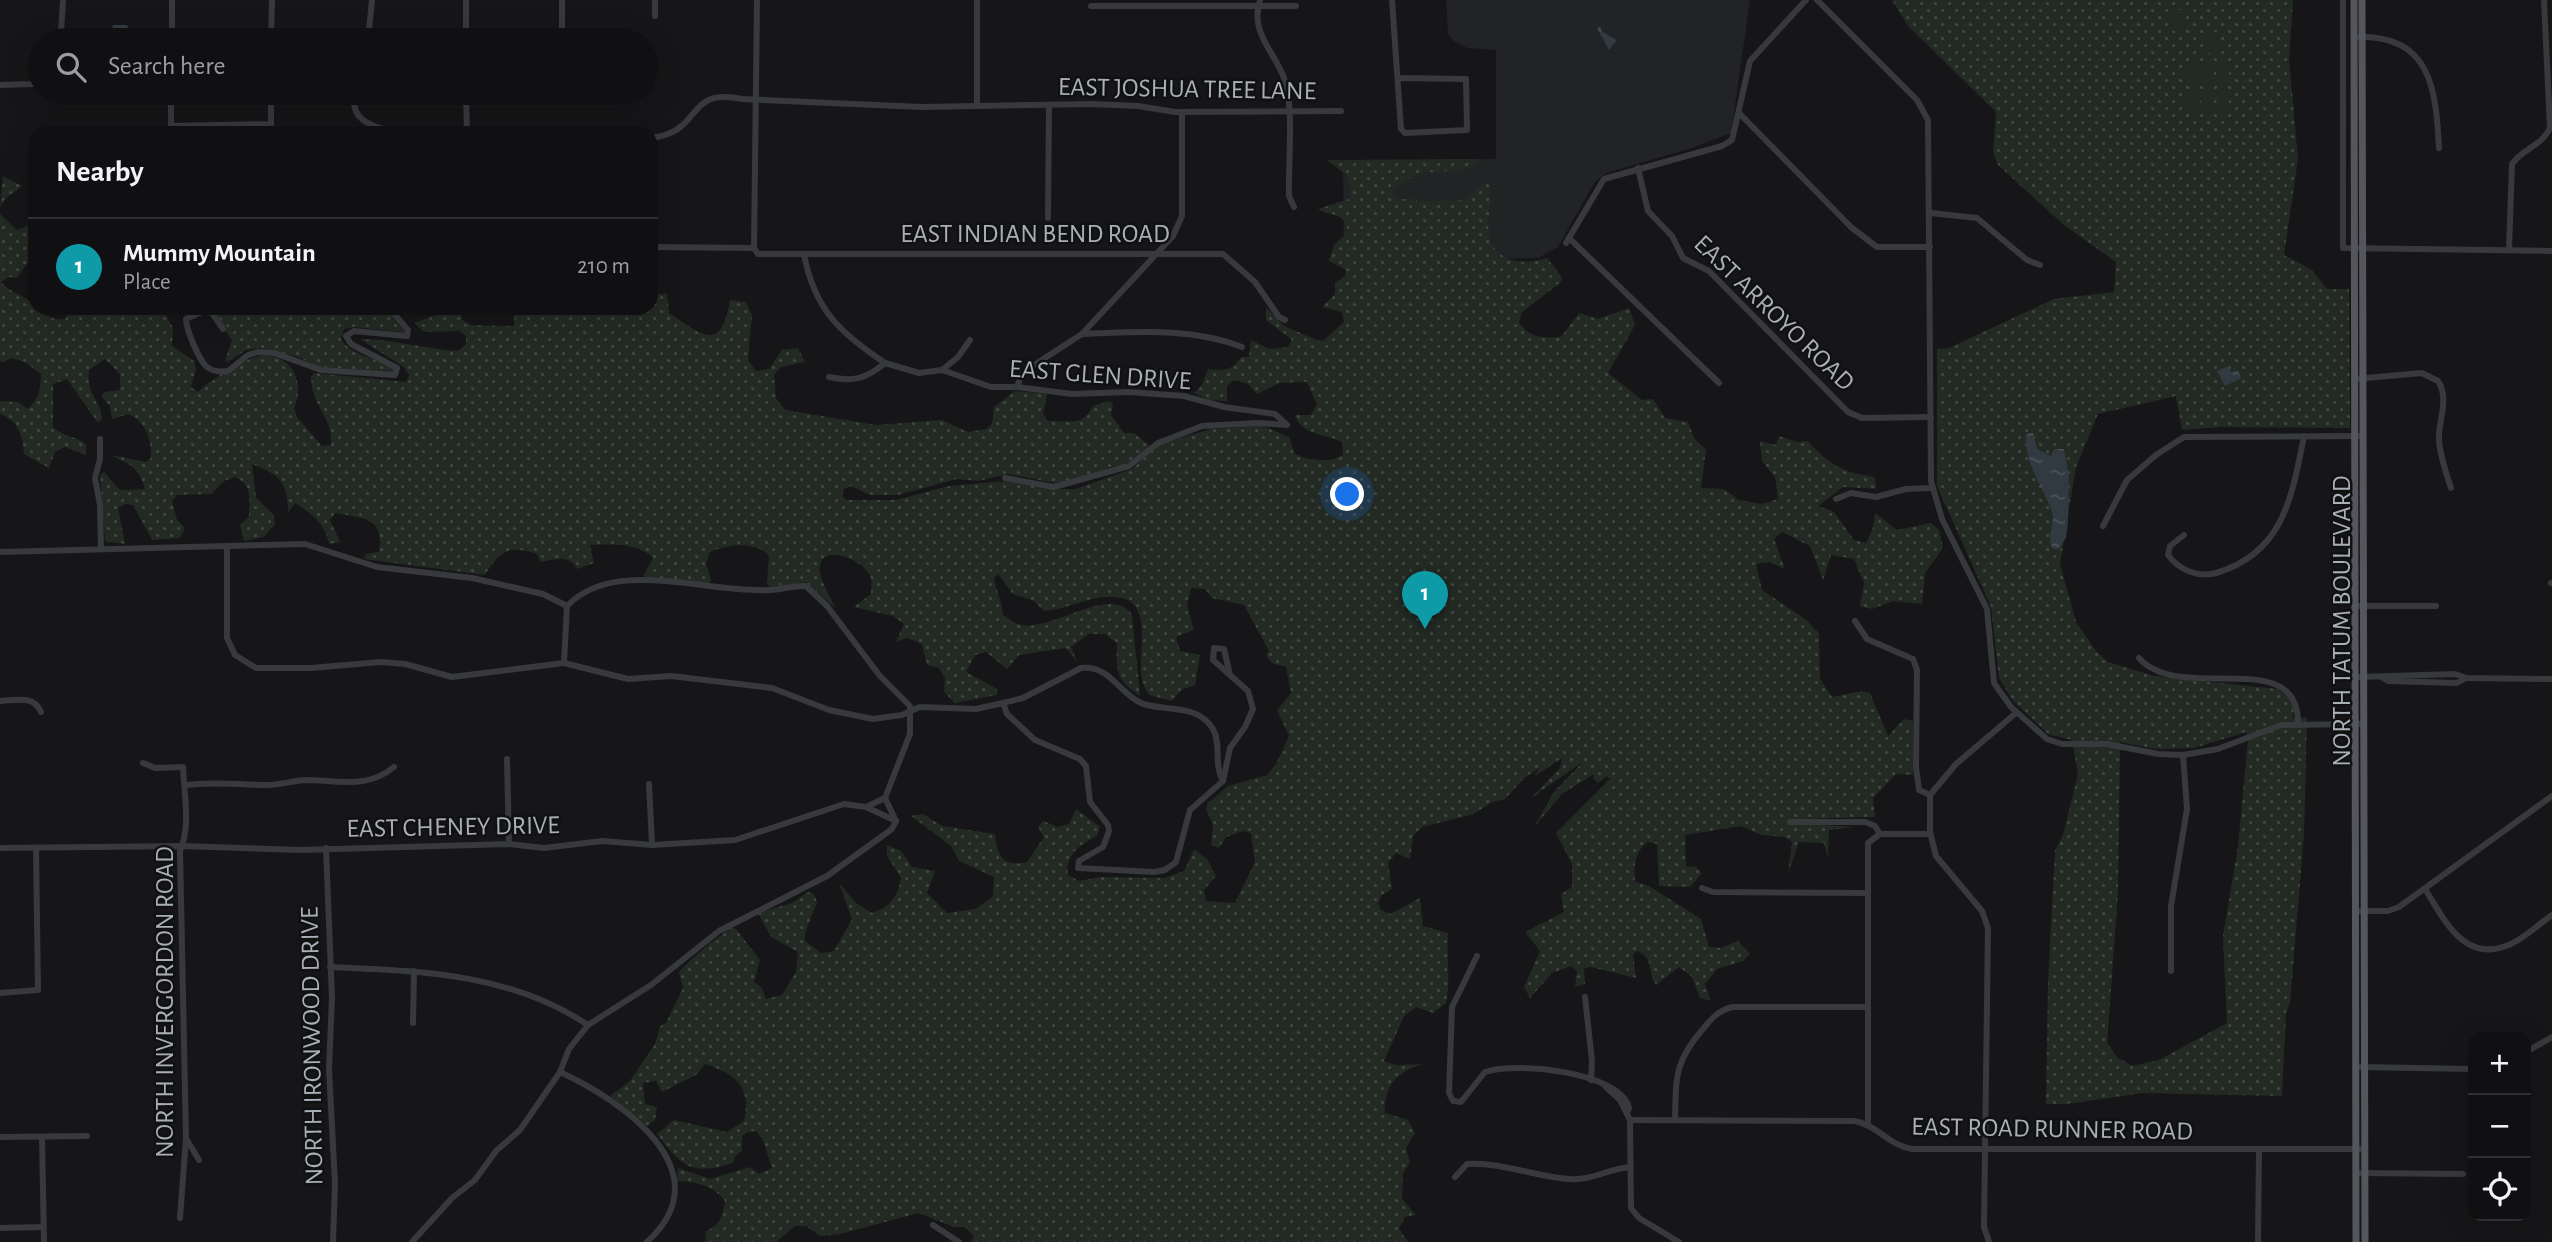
<!DOCTYPE html>
<html lang="en">
<head>
<meta charset="utf-8">
<style>
	body { margin:0; font-family:"Alegreya Sans",sans-serif; background:#1e1e20; color:#f1f3f6 }
	.controls { position:absolute; right:21px; bottom:21px; display:grid; overflow:hidden; border-radius:14px; box-shadow:0 7px 28px #0002 }
	.controls button { width:63px; height:63px; display:grid; place-items:center; padding:0; border:0; border-bottom:2px solid #303032; background:#101012; color:#f1f3f6; font:35px sans-serif }
	.you { position:absolute; left:1348px; top:495px; width:24px; height:24px; margin:-18px; border:5px solid #fff; border-radius:50%; background:#1a73e8; box-shadow:0 0 0 10px #1a73e833 }
	.badge { display:grid; place-items:center; width:46px; height:46px; border-radius:50%; background:#0f766e; color:#fff; font-size:23px; font-weight:700 }
	.pin { position:absolute; translate:-50% -58px; filter:drop-shadow(0 2px 4px #0008) }
	.pin::after { content:''; position:absolute; top:37px; width:24px; height:21px; background:inherit; clip-path:polygon(0 0,100% 0,50% 100%) }
	.list { margin:0; padding:0; list-style:none }
	h2 { display:flex; justify-content:space-between; align-items:center; height:91px; margin:0; padding:0 28px; font-size:30px }
	h2 small { font-size:23px; font-weight:400; color:#9c9d9f }
	.list li { display:grid; grid-template-columns:46px 1fr auto; gap:21px; align-items:center; box-sizing:border-box; height:98px; padding:0 28px; border-top:2px solid #303032 }
	.list b { display:block; font-size:26px; white-space:nowrap }
	.list p { margin:0; font-size:23px; white-space:nowrap; color:#9c9d9f }
	.list em { font-size:23px; font-style:normal; color:#9c9d9f }
	.icon { flex:none; width:38px; height:38px; fill:none; stroke:currentColor; stroke-width:2; stroke-linecap:round; stroke-linejoin:round }
	.map { position:relative; flex:none; width:2552px; height:1242px; overflow:hidden }
	.search { position:absolute; background:#101012; box-shadow:0 7px 28px #0002; left:28px; top:28px; width:630px; height:77px; display:flex; align-items:center; gap:18px; box-sizing:border-box; padding:0 24px; border-radius:38px; color:#9c9d9f; font-size:26px }
	.panel { position:absolute; background:#101012; box-shadow:0 7px 28px #0002; left:28px; top:126px; width:630px; height:189px; border-radius:21px }
	.map>svg:first-child { display:block }
	.built { fill:#222325 }
	.grass { fill:url(#grass-dots); fill-rule:evenodd }
	.garden { fill:#232a23 }
	.water { fill:url(#water-ripples) }
	.lines { fill:none; stroke-linecap:round; stroke-linejoin:round }
	.minor { stroke:#37393d; stroke-width:6 }
	.major { stroke:#54565b; stroke-width:7 }
	.labels { text-anchor:middle; dominant-baseline:central; stroke-width:5; stroke-linejoin:round; paint-order:stroke }
	.street-label { font-size:26px; fill:#a9afb7; stroke:#111113 }
</style>
</head>
<body>
<div class="map">
<svg width="2552" height="1242" viewBox="0 0 2552 1242">
	<defs>
		<pattern id="grass-dots" width="8" height="8" patternUnits="userSpaceOnUse" patternTransform="scale(1.75)"><rect width="8" height="8" fill="#232a23"/><path d="M2 2h.1M6 6h.1" fill="none" stroke="#404641" stroke-width="1.8" stroke-linecap="round"/></pattern>
		<pattern id="water-ripples" width="26" height="14" patternUnits="userSpaceOnUse" patternTransform="scale(1.75)"><rect width="26" height="14" fill="#303a40"/><path d="M2 4q2-2 4 0t4 0M15 11q2-2 4 0t4 0" fill="none" stroke="#4b5459"/></pattern>
	</defs>
	<rect width="100%" height="100%" fill="#161618"/>
	<polygon class="built" points="1446,0 1750,0 1731,133 1689,149 1606,173 1594,183 1558,247 1538,258 1344,261 1343,161 1496,159 1496,50 1467,48 1453,41 1448,33"/>
	<g class="grass">
		<path d="M1892,0H2293L2289,59L2298,159L2284,255L2312,270L2327,289H2349L2350,428L2219,427L2182,430L2176,396L2098,414L2076,467L2060,564L2076,622L2096,651L2108,662L2154,676L2278,689L2294,703L2293,718H2307L2304,834L2290,1003L2286,1012L2282,1096L2143,1093L2066,1104H2046L2048,983L2055,851L2063,835L2078,774L2072,740L2048,734L2013,701L1999,678L1991,607L1937,486V349L1949,348L2054,299L2114,292L2116,262L2064,225L1998,165L1993,152L1996,112L1908,26ZM2246,732L2248,740L2238,847L2223,936L2227,1023L2159,1060L2132,1066L2117,1057L2107,1043L2118,893L2120,742L2156,749L2194,748Z"/>
		<path d="M1477,159V165L1465,170L1419,173L1395,187L1393,194L1397,199H1416L1418,202L1465,200L1485,182L1490,186C1493,216 1476,245 1509,259C1520,263 1536,262 1547,258L1562,277L1561,282L1522,312L1519,322C1529,338 1543,338 1561,337L1579,313L1598,319L1629,308L1635,325L1608,373L1642,400L1653,399L1665,418L1688,422L1694,438L1706,450L1701,488L1724,489L1739,500L1762,504L1778,499L1775,477L1762,461L1760,441L1776,445L1779,436L1797,442L1807,441C1832,466 1841,472 1875,477L1876,489L1843,487L1818,506L1834,512L1854,540L1866,543L1873,528L1875,513L1897,530L1931,523L1939,530L1943,548L1925,573L1922,604L1893,601L1872,609L1860,606L1864,583L1854,559L1831,555L1823,580L1810,546L1782,532L1774,539L1785,569L1769,562L1756,564L1762,590L1805,619L1819,633L1820,679L1832,697L1862,691L1870,693L1888,736L1904,719L1913,721V775L1896,774L1873,798L1875,817L1790,819V823L1854,827L1829,830L1828,858L1824,843L1799,842L1788,874L1792,842L1785,837L1762,835L1741,826L1685,835L1686,866L1696,867L1702,873L1690,887L1659,886L1657,844L1647,842C1634,854 1634,866 1635,882L1649,886L1701,919L1709,947L1721,948L1738,941L1750,954L1743,961L1717,969L1705,984L1711,1001L1700,998L1692,977L1679,967L1656,985C1647,972 1655,960 1638,951L1633,954L1636,978L1591,967L1584,968L1585,984L1575,987L1577,971L1571,966L1552,973L1530,998L1524,987L1540,951L1525,932L1564,912L1561,894L1572,887V864L1556,833L1610,779L1607,776L1598,783L1593,778L1594,774L1562,794L1535,826L1553,793L1584,761L1531,798L1560,768L1562,758L1535,776L1539,768L1524,778L1505,799L1492,802L1474,814L1422,827L1413,836L1410,859L1396,853L1388,863L1392,889L1382,895L1378,903L1381,910L1390,914L1420,898L1423,926L1448,933C1446,956 1451,981 1446,1003L1433,1013L1416,1007L1404,1016L1384,1061L1396,1065L1425,1064C1399,1069 1383,1086 1385,1113L1408,1120L1415,1133L1406,1148L1410,1162L1403,1173L1402,1199L1416,1215L1405,1217L1399,1229L1408,1242H971L974,1236L964,1227H954L919,1213L840,1234L820,1236L806,1226H795L776,1242H705L706,1231C721,1225 722,1217 725,1201C713,1185 696,1182 677,1181L678,1168L710,1179L750,1167L759,1174L772,1168L763,1140L756,1131L748,1132L742,1136V1151L735,1156L733,1163C691,1176 682,1167 657,1134L674,1120L727,1132L744,1121C752,1086 735,1074 705,1064L696,1075L662,1092L656,1081L643,1083L645,1104L657,1107L655,1120L647,1126L610,1096L630,1081L655,1044L660,1026L666,1023L683,988L679,972C695,955 712,941 731,928L736,929L760,960L754,982L762,988L766,999L782,995L796,972L798,952L771,937L758,913L792,903L808,892L814,894L817,902L805,933V941L821,953L834,951L852,919L839,883L856,903L872,913C890,907 898,897 901,878L887,856V845L901,851L912,867L935,871L927,893L947,913L976,909L993,896L994,877L959,861L951,846L911,816L923,814L942,826L995,834C997,857 1003,867 1027,862L1044,837L1038,827L1043,821L1058,827L1069,824L1076,809L1100,827L1097,836C1080,845 1065,854 1068,875L1079,881L1102,877L1165,878L1184,871L1194,849L1207,859L1216,876L1204,890L1206,901L1235,903L1255,862L1251,833L1243,831L1226,837L1219,848L1211,845L1213,824L1206,810L1207,804L1228,786L1267,775L1276,764L1289,736L1277,710L1291,693L1286,667L1272,663L1266,655L1269,651L1244,605L1212,598L1205,589L1191,588L1187,605L1194,630L1176,637L1180,651L1200,655L1195,685L1181,690L1172,701L1149,695C1147,691 1143,685 1142,680C1136,653 1157,599 1114,597C1090,595 1067,610 1044,611L1034,601L1013,594L998,574L994,578C996,591 1002,601 1003,615C1008,618 1013,623 1018,624C1049,635 1111,582 1132,615L1140,696C1116,679 1116,673 1117,643L1105,634H1089L1071,647L1077,662L1066,648L1019,655L1007,669L986,652L975,655L966,672L997,689V695L955,703L944,692L945,678L939,668L927,665L922,644L907,638L896,642L904,624L893,616L854,607L871,594C871,590 872,582 871,578C864,557 815,541 820,573C822,584 831,597 835,608L806,582L770,587L767,583L769,556C755,540 728,545 710,552L706,563L711,580L708,584L643,576L653,558C639,543 610,544 590,545L594,563L577,569C569,554 555,560 540,562L537,554C509,545 500,550 485,575L364,559L366,554L379,552C385,517 363,518 335,513L330,520L340,542L329,544C325,524 312,513 295,503L288,513C288,482 280,475 252,464L256,498L274,515L275,524L264,537L244,541L240,525L249,516C249,499 253,485 235,477L224,481L211,494L177,495L172,501L177,520L185,528L180,538L152,540L133,505L125,504L118,508L125,544L105,541L100,475L104,472L120,490L145,489C138,465 130,465 111,455L146,462L151,458C152,441 146,422 129,414L112,419L110,406L102,397L104,392L120,390V374L105,359L89,370C86,397 101,399 102,419L98,423L67,379L53,384V427C62,436 75,436 86,444V455L65,447L55,452L49,468L24,454C23,436 18,420 0,414V401L18,402L28,409C39,398 41,389 41,374L25,362L11,358L1,363L0,359V214L17,230L35,222V257L28,262L17,278L9,277L1,282C8,289 12,291 20,295C34,302 44,322 65,319L70,312L69,308H162L173,328L172,346L194,361L196,369L191,387L198,392C210,380 244,359 260,356C291,352 306,382 294,408L297,417L322,446L331,445C333,416 312,408 311,377L314,373L406,382L409,375L404,367L360,339C394,339 424,349 458,351L466,344V336L459,331L424,332L414,323L444,312L446,308H461L462,320L471,325L514,326L515,308H651V294H667L669,313C700,333 721,356 730,300L746,302L752,315L748,360L756,371L769,369L782,350L798,348L805,362L781,367L774,375L776,398L785,410L876,425L942,420L968,432L986,429L992,424L994,407L1015,391L1047,394L1043,414L1048,421C1069,420 1082,428 1093,406L1110,401L1113,404L1111,415L1124,433H1134L1150,446L1125,465L1110,467L1082,479L1055,483L1008,474L978,481L957,479L898,495H870L851,486L844,489L842,496L846,500H896L949,486L1006,481L1051,489H1076L1132,469L1158,445L1211,429L1263,426L1289,437L1295,454C1309,461 1330,463 1343,455L1342,442C1326,434 1300,435 1295,415H1311L1317,405L1307,382L1279,383L1257,394L1248,384L1234,380L1227,386V401L1209,400L1194,393L1202,385L1208,369C1224,371 1232,371 1241,357H1249L1251,340L1269,349L1288,347L1292,340L1266,320V307L1284,326L1317,340L1323,341L1344,322L1342,312L1322,307L1335,294V283L1345,276L1346,270L1329,261L1334,245L1348,232C1345,212 1333,217 1318,209L1349,199L1351,194L1348,176L1327,160Z"/>
		<polygon points="3,176 22,186 5,199 0,208"/>
		<path d="M209,308H385L405,332L353,327L344,329L341,339C351,356 377,358 394,369L392,372L319,367L298,357L261,348L246,350L228,362L225,361L232,340Z"/>
	</g>
	<g class="garden">
		<polygon points="2171,10 2184,10 2185,31 2172,31"/>
		<polygon points="2205,32 2217,32 2218,53 2205,53"/>
		<polygon points="2184,64 2197,64 2198,85 2185,85"/>
		<rect x="2216" y="64" width="13" height="21"/>
		<rect x="2200" y="65" width="13" height="21"/>
		<polygon points="2197,90 2198,112 2185,112 2185,91"/>
		<polygon points="2213,90 2214,112 2201,112 2201,91"/>
		<polygon points="2216,90 2229,90 2229,111 2217,111"/>
	</g>
	<g class="water">
		<polygon points="113,25 127,25 134,40 109,40"/>
		<polygon points="1600,26 1602,32 1617,40 1609,50 1597,28"/>
		<polygon points="2228,366 2231,372 2238,371 2241,378 2225,386 2217,371"/>
		<path d="M2033,433L2037,449L2051,456L2054,449H2064L2069,477L2068,522L2066,538L2058,549H2053C2045,535 2056,525 2052,512C2043,485 2024,464 2026,434Z"/>
	</g>
	<g class="lines">
		<g class="minor">
			<polyline points="466,0 466,40"/>
			<polyline points="562,0 562,40"/>
			<polyline points="655,0 655,16"/>
			<polyline points="757,0 754,248 758,254 1223,254 1255,282 1279,317 1285,320"/>
			<path d="M1260,0C1249,34 1276,52 1285,81C1294,108 1288,165 1289,196L1294,207"/>
			<polyline points="1392,0 1401,129 1405,133 1467,130 1466,79 1399,78"/>
			<polyline points="1817,0 1917,100 1928,120 1931,481 1942,519 1987,609 1994,683 2011,707 2047,739 2062,744 2107,744 2158,754 2183,755 2218,749 2281,725 2360,724"/>
			<polyline points="2343,0 2343,248 2552,251"/>
			<polyline points="1091,6 1296,6"/>
			<path d="M2359,37C2431,35 2436,90 2439,148"/>
			<polyline points="54,40 61,33 63,0"/>
			<polyline points="172,40 172,0"/>
			<polyline points="271,40 272,0"/>
			<polyline points="368,40 372,0"/>
			<polyline points="0,85 33,84 40,80"/>
			<polyline points="171,93 171,133"/>
			<path d="M356,93C346,122 380,129 400,133"/>
			<polyline points="466,93 467,133"/>
			<polyline points="977,106 977,0"/>
			<polyline points="1740,114 1852,228 1877,247 1930,247"/>
			<polyline points="171,126 271,124 271,93"/>
			<polyline points="413,133 480,133"/>
			<path d="M651,138C706,131 683,87 742,99L922,107L1091,104L1138,106L1175,112L1341,111"/>
			<polyline points="1638,168 1648,211 1672,236 1683,258 1709,271 1848,412 1862,418 1931,417"/>
			<polyline points="1931,213 1977,218 2027,260 2040,265"/>
			<polyline points="1048,218 1049,105"/>
			<polyline points="1570,239 1719,383"/>
			<polyline points="1566,243 1604,179 1722,146 1732,140 1750,61 1806,0"/>
			<polyline points="651,247 754,248"/>
			<path d="M2509,250L2512,164C2522,149 2543,145 2550,128L2544,0"/>
			<path d="M804,254C814,309 840,333 885,363"/>
			<path d="M223,329L212,313L204,311L186,319C186,329 199,360 206,366C212,372 221,372 228,371L248,355L258,352L274,353L321,370L395,375L397,368L351,344L346,336L354,331L407,336L408,330L389,308"/>
			<path d="M1082,334C1135,332 1192,327 1242,347"/>
			<polyline points="942,370 958,357 970,340"/>
			<path d="M829,377C853,382 866,379 885,363L919,373L942,370L991,387H1017L1072,394L1128,392L1184,396L1224,407L1275,414L1287,425L1259,423L1202,426L1158,443L1129,466L1054,487L1005,478"/>
			<path d="M2355,379L2422,373L2438,381C2450,399 2438,420 2439,440C2440,456 2446,473 2451,488"/>
			<polyline points="1017,387 1021,376 1031,367 1082,334 1173,236 1182,216 1182,112"/>
			<polyline points="100,439 100,459 95,478 100,505 101,548"/>
			<polyline points="1836,499 1851,493 1876,497 1906,489 1932,488"/>
			<polyline points="2103,526 2127,480 2156,455 2184,437 2358,436"/>
			<path d="M2184,535L2170,546L2168,555C2179,570 2198,578 2216,573C2284,553 2292,496 2304,436"/>
			<path d="M227,546V638L235,655L256,668H311L381,662L405,664L452,677L564,663L628,679L671,676L772,688L829,710L873,719L902,715L920,707L976,709L1003,703L1023,698L1081,668C1109,665 1118,691 1139,702C1159,713 1196,701 1213,729C1222,745 1213,764 1223,781"/>
			<polyline points="0,552 305,544 377,567 472,578 543,594 567,606"/>
			<polyline points="2551,583 2552,583"/>
			<path d="M567,606C615,556 708,594 769,590C781,590 793,585 806,586L827,606L880,676L910,706V734L885,798L896,821"/>
			<polyline points="2355,606 2436,606"/>
			<polyline points="1855,621 1867,639 1913,659 1917,670 1916,767 1919,790 1930,795"/>
			<path d="M2139,658C2180,705 2298,644 2298,723"/>
			<polyline points="564,663 567,606"/>
			<polyline points="2359,677 2455,674 2466,678 2552,679"/>
			<polyline points="2382,677 2388,681 2457,683 2466,678"/>
			<path d="M0,701C16,700 34,695 41,712"/>
			<polyline points="1003,703 1007,714 1035,740 1080,759 1086,766 1090,802 1108,825 1109,831 1103,847 1079,861 1078,868 1154,872 1165,870 1176,862 1190,810 1223,781 1230,748 1245,727 1253,709 1248,691 1213,660 1214,648 1224,649 1230,675"/>
			<polyline points="507,759 509,844"/>
			<path d="M143,763L155,768L183,767C184,792 191,828 180,851L186,1138L180,1218"/>
			<polyline points="649,784 652,845"/>
			<path d="M186,785C214,781 239,785 267,785C280,785 292,781 305,780C337,780 366,790 394,767"/>
			<polyline points="866,807 885,798"/>
			<polyline points="1790,822 1865,822 1875,826 1880,834"/>
			<polyline points="0,848 183,846 301,850 509,844 544,848 602,841 652,845 735,840 844,804 866,807 896,821"/>
			<polyline points="326,848 332,998 329,1069 335,1184 333,1242"/>
			<polyline points="1702,888 1713,892 1868,893"/>
			<path d="M2425,889C2444,919 2463,962 2506,946C2523,940 2537,925 2552,915"/>
			<polyline points="2360,911 2388,911 2399,907 2552,796"/>
			<path d="M1477,956L1452,1007L1449,1093L1453,1101L1461,1102L1485,1072C1515,1061 1621,1072 1629,1108L1627,1113"/>
			<path d="M330,967C421,971 510,973 588,1025"/>
			<polyline points="2171,971 2171,906 2187,809 2183,755"/>
			<polyline points="0,993 38,990 36,848"/>
			<polyline points="1585,997 1592,1061 1591,1080"/>
			<polyline points="413,1023 414,971"/>
			<polyline points="2526,1052 2552,1037"/>
			<polyline points="2360,1067 2473,1069"/>
			<path d="M560,1072C621,1100 725,1171 647,1242"/>
			<polyline points="1605,1086 1620,1100 1630,1120 1631,1208 1639,1218 1679,1242"/>
			<path d="M1630,1120L1854,1121C1876,1124 1888,1145 1912,1149H2364"/>
			<path d="M1675,1120C1676,1078 1674,1062 1703,1029C1712,1018 1719,1010 1733,1007H1868"/>
			<polyline points="1868,1124 1868,843 1880,834 1930,834"/>
			<polyline points="0,1137 87,1136"/>
			<polyline points="42,1137 44,1242"/>
			<polyline points="187,1140 199,1160"/>
			<polyline points="2356,1173 2463,1174"/>
			<path d="M1455,1177L1467,1164C1503,1162 1535,1177 1570,1179C1590,1181 1609,1169 1629,1167"/>
			<polyline points="933,1225 959,1242"/>
			<polyline points="0,1228 43,1227"/>
			<polyline points="412,1242 452,1198 475,1180 496,1151 520,1130 560,1072 569,1049 588,1025 651,985 719,931 827,876 892,829 896,821"/>
			<polyline points="1989,1242 1984,1227 1988,928 1982,911 1936,856 1930,832 1930,795 1956,764 2016,713"/>
			<polyline points="2258,1242 2259,1150"/>
		</g>
		<g class="major">
			<polyline points="2354,0 2356,1242"/>
			<polyline points="2362,0 2365,1242"/>
		</g>
	</g>
	<g class="labels">
		<g class="street-label">
			<text transform="translate(1187 89) rotate(1)">EAST JOSHUA TREE LANE</text>
			<text x="1035" y="234">EAST INDIAN BEND ROAD</text>
			<text transform="translate(1774 313) rotate(44)">EAST ARROYO ROAD</text>
			<text transform="translate(1100 375) rotate(4)">EAST GLEN DRIVE</text>
			<text transform="translate(2342 621) rotate(-90)">NORTH TATUM BOULEVARD</text>
			<text transform="translate(453 827) rotate(-1)">EAST CHENEY DRIVE</text>
			<text transform="translate(165 1002) rotate(-90)">NORTH INVERGORDON ROAD</text>
			<text transform="translate(312 1046) rotate(-91)">NORTH IRONWOOD DRIVE</text>
			<text transform="translate(2052 1129) rotate(1)">EAST ROAD RUNNER ROAD</text>
		</g>
	</g>
</svg>
<div class="controls">
<button>+</button>
<button>−</button>
<button><svg class="icon" aria-label="locate" viewBox="0 0 24 24"><circle cx="12" cy="12" r="6"/><path d="M12 2v4M12 18v4M2 12h4M18 12h4"/></svg></button>
</div>
<div class="you"></div>
<div class="pin badge" style="left:1425px;top:629px;background:#0f9aa8">1</div>
<div class="search"><svg class="icon" aria-label="search" viewBox="0 0 24 24"><circle cx="10" cy="10" r="6"/><path d="M15 15l6 6"/></svg>Search here</div>
<section class="panel">
<h2>Nearby<small></small></h2>
<ul class="list">
<li><span class="badge" style="background:#0f9aa8">1</span><div><b>Mummy Mountain</b><p>Place</p></div><em>210 m</em></li>
</ul>
</section>
</div>
</body>
</html>
